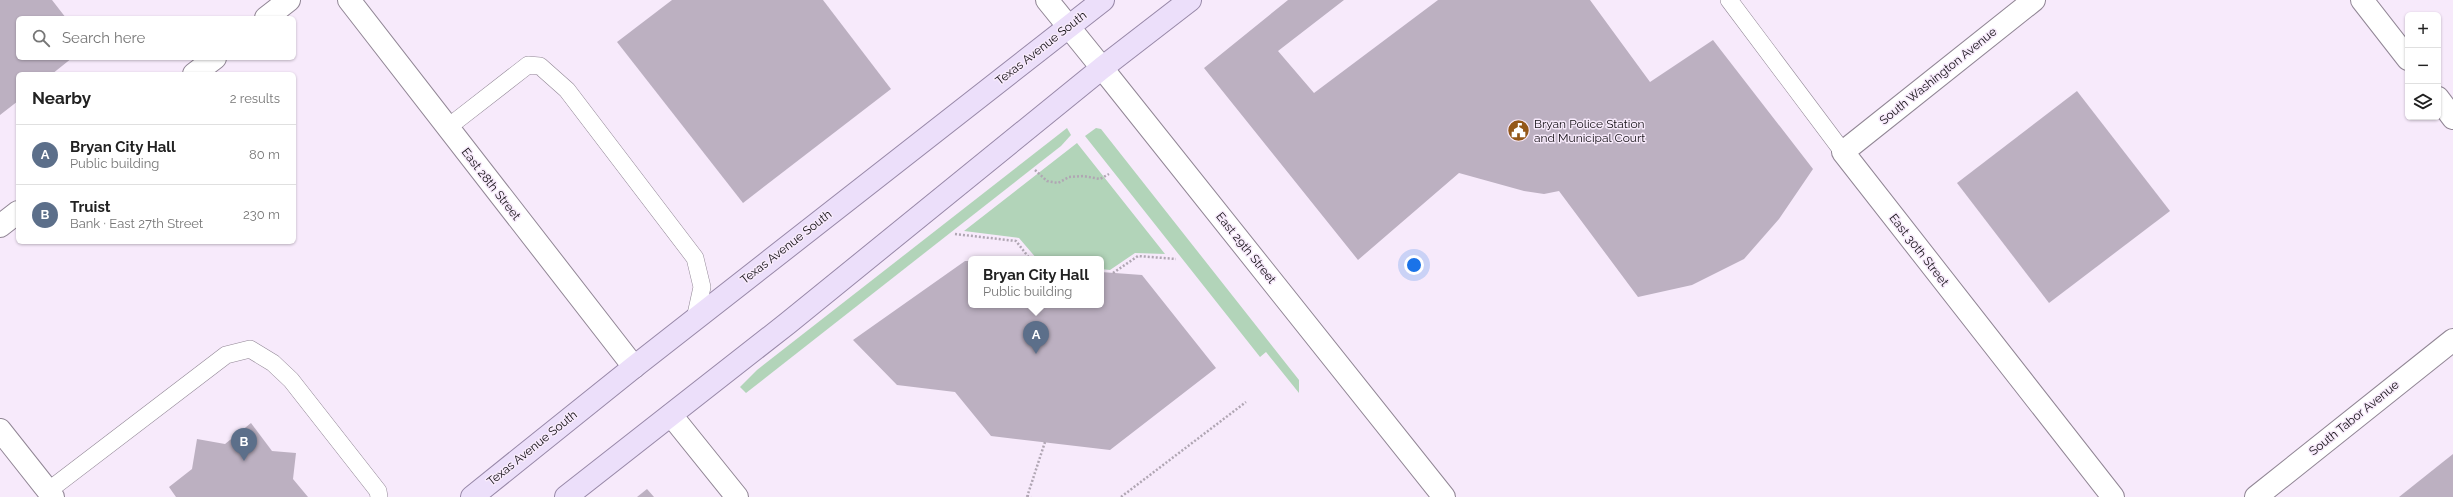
<!DOCTYPE html>
<html lang="en">
<head>
<meta charset="utf-8">
<style>
	body { margin:0; font-family:Raleway,sans-serif; background:#f2f2f2; color:#222 }
	.controls { position:absolute; right:12px; top:12px; display:grid; overflow:hidden; border-radius:6px; box-shadow:0 1px 3px #0004 }
	.controls button { width:36px; height:36px; display:grid; place-items:center; padding:0; border:0; border-bottom:1px solid #e0e0e0; background:#fff; color:#222; font:20px sans-serif }
	.you { position:absolute; left:1414px; top:265px; width:14px; height:14px; margin:-10px; border:3px solid #fff; border-radius:50%; background:#1a73e8; box-shadow:0 0 0 6px #1a73e833 }
	.badge { display:grid; place-items:center; width:26px; height:26px; border-radius:50%; background:#2563eb; color:#fff; font-size:13px; font-weight:700 }
	.pin { position:absolute; translate:-50% -33px; filter:drop-shadow(0 1px 2px #0008) }
	.pin::after { content:''; position:absolute; top:21px; width:14px; height:12px; background:inherit; clip-path:polygon(0 0,100% 0,50% 100%) }
	.popup { position:absolute; left:968px; top:256px; width:136px; height:52px; box-sizing:border-box; display:grid; place-content:center; border-radius:6px; background:#fff; filter:drop-shadow(0 1px 3px #0005); font-size:13px; white-space:nowrap; color:#767676 }
	.popup b { font-size:15px; color:#222 }
	.popup::after { content:''; position:absolute; left:50%; top:100%; margin-left:-8px; border:8px solid transparent; border-top-color:#fff }
	.list { margin:0; padding:0; list-style:none }
	h2 { display:flex; justify-content:space-between; align-items:center; height:52px; margin:0; padding:0 16px; font-size:17px }
	h2 small { font-size:13px; font-weight:400; color:#767676 }
	.list li { display:grid; grid-template-columns:26px 1fr auto; gap:12px; align-items:center; box-sizing:border-box; height:60px; padding:0 16px; border-top:1px solid #e0e0e0 }
	.list b { display:block; font-size:15px; white-space:nowrap }
	.list p { margin:0; font-size:13px; white-space:nowrap; color:#767676 }
	.list em { font-size:13px; font-style:normal; color:#767676 }
	.icon { flex:none; width:22px; height:22px; fill:none; stroke:currentColor; stroke-width:2; stroke-linecap:round; stroke-linejoin:round }
	.map { position:relative; flex:none; width:2453px; height:497px; overflow:hidden }
	.search { position:absolute; background:#fff; box-shadow:0 1px 3px #0004; left:16px; top:16px; width:280px; height:44px; display:flex; align-items:center; gap:10px; box-sizing:border-box; padding:0 14px; border-radius:6px; color:#767676; font-size:15px }
	.panel { position:absolute; background:#fff; box-shadow:0 1px 3px #0004; left:16px; top:72px; width:280px; height:172px; border-radius:6px }
	.map>svg:first-child { display:block }
	.green { fill:#b2d4b9 }
	.building { fill:#bcb0c1 }
	.lines { fill:none; stroke-linecap:round; stroke-linejoin:round }
	.service-casing { stroke:#918695; stroke-width:18 }
	.minor-casing { stroke:#918695; stroke-width:24 }
	.tertiary-casing { stroke:#918695; stroke-width:24 }
	.secondary-casing { stroke:#918695; stroke-width:24 }
	.primary-casing { stroke:#9888a8; stroke-width:24 }
	.path { stroke:#b0a6b3; stroke-width:2.5; stroke-dasharray:2 2; stroke-linecap:butt }
	.service { stroke:#fff; stroke-width:17 }
	.minor { stroke:#fff; stroke-width:22 }
	.tertiary { stroke:#fff; stroke-width:22 }
	.secondary { stroke:#fff; stroke-width:22 }
	.primary { stroke:#ecdffa; stroke-width:22 }
	.labels { text-anchor:middle; dominant-baseline:central; stroke-width:3; stroke-linejoin:round; paint-order:stroke }
	.street-label { font-size:12px; fill:#130f14; stroke:#f7eafb }
	.poi-label { font-size:12px; fill:#130f14; stroke:#f7eafb; text-anchor:start }
</style>
</head>
<body>
<div class="map">
<svg width="2453" height="497" viewBox="0 0 2453 497">
	<rect width="100%" height="100%" fill="#f7eafb"/>
	<g class="green">
		<polygon points="1067,128 1071,135 1061,146 746,393 740,387 757,370"/>
		<polygon points="1096,128 1101,129 1299,380 1299,393 1266,352 1260,357 1085,136"/>
		<polygon points="1077,143 1165,254 1135,253 1110,270 1101,269 1101,259 1037,259 1019,238 964,231"/>
	</g>
	<g class="building">
		<polygon points="0,0 52,0 66,18 18,18 18,58 72,58 52,74 18,74 18,101 0,115"/>
		<polygon points="672,0 823,0 891,89 743,203 617,42"/>
		<polygon points="1288,0 1344,0 1278,51 1314,93 1438,0 1590,0 1650,82 1713,40 1813,169 1779,219 1744,259 1692,285 1638,297 1559,191 1544,194 1524,191 1459,173 1358,260 1204,68"/>
		<polygon points="2077,91 2170,211 2049,303 1957,183"/>
		<polygon points="965,261 971,261 971,305 1101,305 1101,272 1142,275 1216,368 1110,450 991,436 955,392 897,385 853,340"/>
		<polygon points="251,423 272,451 296,453 293,479 308,497 176,497 169,487 192,469 197,439 225,444"/>
		<polygon points="2453,454 2453,497 2399,497"/>
		<polygon points="647,489 654,497 637,497"/>
	</g>
	<g class="lines">
		<defs>
			<g id="service">
				<polyline points="1729,0 1843,152"/>
				<polyline points="447,128 528,65 540,66 567,90 695,258 702,287 695,319"/>
				<polyline points="48,491 226,355 250,349 273,363 291,380 378,491 379,497"/>
			</g>
			<g id="minor">
				<polyline points="349,0 634,367"/>
				<polyline points="2034,0 1843,152 2113,497"/>
				<polyline points="2362,0 2408,59"/>
				<polyline points="266,18 289,0"/>
				<polyline points="194,74 215,58"/>
				<polyline points="2438,98 2453,118"/>
				<polyline points="0,226 18,212"/>
				<polyline points="671,415 737,497"/>
				<polyline points="0,430 53,497"/>
				<polyline points="2256,497 2453,340"/>
			</g>
			<polyline id="tertiary" points="1102,68 1444,497"/>
			<polyline id="secondary" points="1047,0 1102,68"/>
			<g id="primary">
				<polyline points="472,497 634,367 1103,0"/>
				<polyline points="566,497 788,323 1102,68 1190,0"/>
			</g>
		</defs>
		<use href="#service" class="service-casing"/>
		<use href="#minor" class="minor-casing"/>
		<use href="#tertiary" class="tertiary-casing"/>
		<use href="#secondary" class="secondary-casing"/>
		<use href="#primary" class="primary-casing"/>
		<g class="path">
			<polyline points="1035,170 1047,181 1058,183 1069,177 1083,176 1100,179 1109,174"/>
			<polyline points="955,234 1016,241 1030,259"/>
			<polyline points="1113,273 1138,256 1176,259"/>
			<polyline points="1027,496 1031,497"/>
			<polyline points="1027,497 1045,442"/>
			<polyline points="1121,497 1246,402"/>
		</g>
		<use href="#service" class="service"/>
		<use href="#minor" class="minor"/>
		<use href="#tertiary" class="tertiary"/>
		<use href="#secondary" class="secondary"/>
		<use href="#primary" class="primary"/>
	</g>
	<defs>
		<symbol id="civic-disc" viewBox="-11 -11 22 22"><circle r="9.5" fill="#945819" stroke="#f7eafb"/><path d="M-.6-6.5H3V-4.5H.6V-3L4-1V1h2V6H-6V1h2V-1L-.6-3ZM-1.2 2.5V6h2.4V2.5Z" fill="#fff"/></symbol>
	</defs>
	<g fill-rule="evenodd">
		<use href="#civic-disc" x="1506" y="118" width="25" height="25"/>
	</g>
	<g class="labels">
		<g class="street-label">
			<text transform="translate(1041 48) rotate(-38)">Texas Avenue South</text>
			<text transform="translate(1938 76) rotate(-39)">South Washington Avenue</text>
			<text transform="translate(491 184) rotate(52)">East 28th Street</text>
			<text transform="translate(786 247) rotate(-38)">Texas Avenue South</text>
			<text transform="translate(1246 248) rotate(51)">East 29th Street</text>
			<text transform="translate(1919 250) rotate(52)">East 30th Street</text>
			<text transform="translate(2354 418) rotate(-39)">South Tabor Avenue</text>
			<text transform="translate(532 448) rotate(-39)">Texas Avenue South</text>
		</g>
		<g class="poi-label">
			<text x="1534" y="124">Bryan Police Station<tspan x="1534" dy="14">and Municipal Court</tspan></text>
		</g>
	</g>
</svg>
<div class="controls">
<button>+</button>
<button>−</button>
<button><svg class="icon" aria-label="layers" viewBox="0 0 24 24"><path d="M12 4l9 5-9 5-9-5zM3 14l9 5 9-5"/></svg></button>
</div>
<div class="you"></div>
<div class="pin badge" style="left:1036px;top:354px;background:#5c6f8a">A</div>
<div class="popup"><b>Bryan City Hall</b>Public building</div>
<div class="pin badge" style="left:244px;top:461px;background:#5c6f8a">B</div>
<div class="search"><svg class="icon" aria-label="search" viewBox="0 0 24 24"><circle cx="10" cy="10" r="6"/><path d="M15 15l6 6"/></svg>Search here</div>
<section class="panel">
<h2>Nearby<small>2 results</small></h2>
<ul class="list">
<li><span class="badge" style="background:#5c6f8a">A</span><div><b>Bryan City Hall</b><p>Public building</p></div><em>80 m</em></li>
<li><span class="badge" style="background:#5c6f8a">B</span><div><b>Truist</b><p>Bank · East 27th Street</p></div><em>230 m</em></li>
</ul>
</section>
</div>
</body>
</html>
